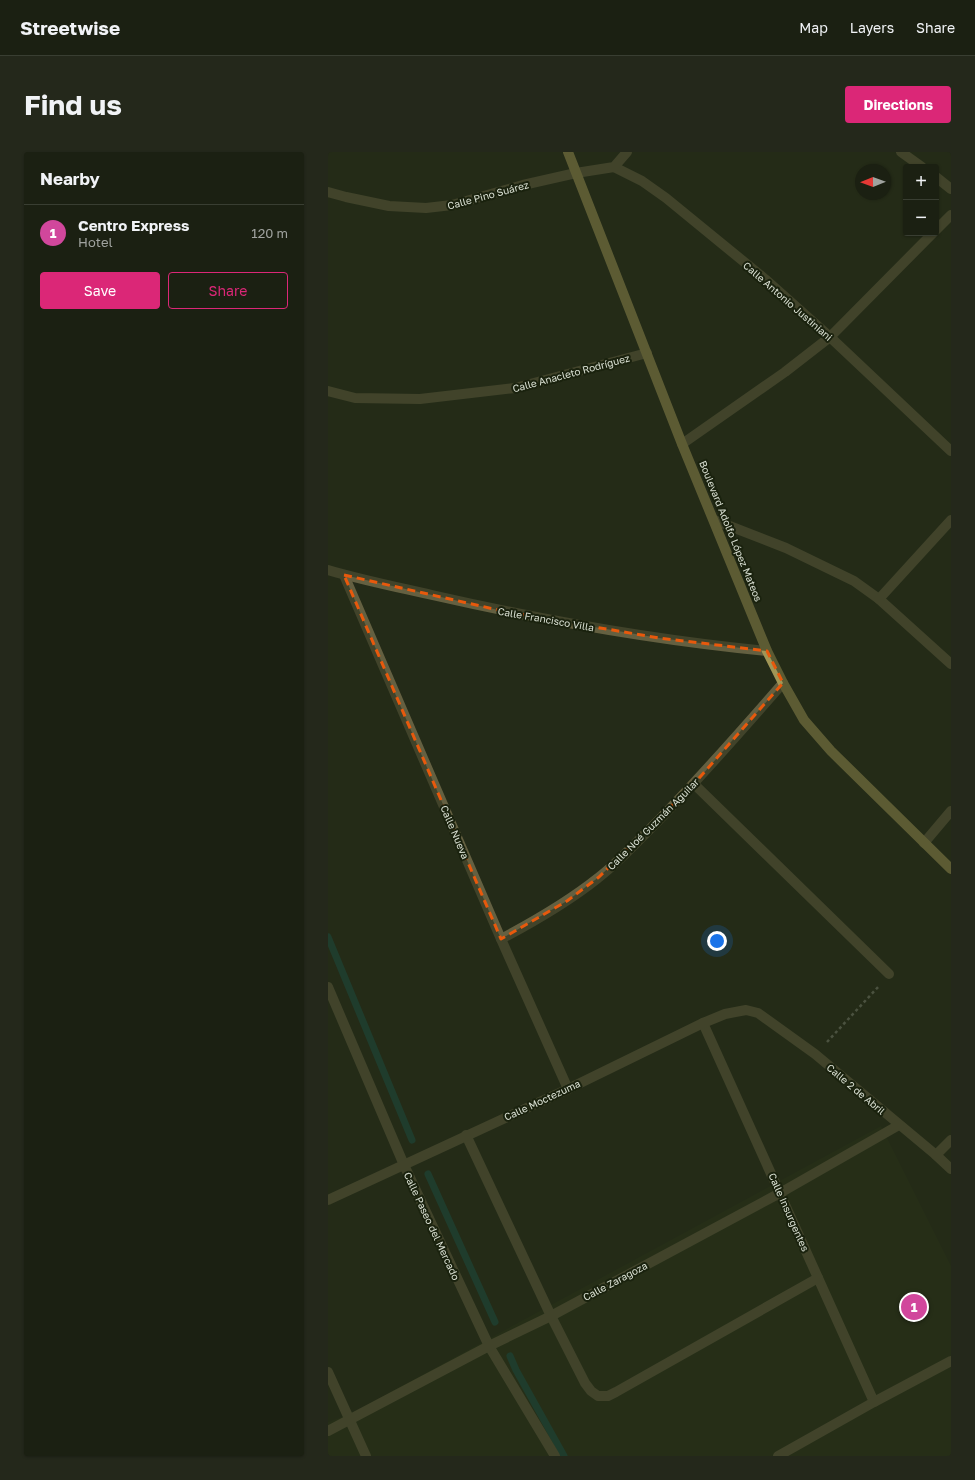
<!DOCTYPE html>
<html lang="en">
<head>
<meta charset="utf-8">
<style>
	body { margin:0; font-family:"Golos Text",sans-serif; background:#24281b; color:#f1f3f6 }
	.controls { position:absolute; right:12px; top:12px; display:grid; overflow:hidden; border-radius:4px; box-shadow:0 1px 3px #0004 }
	.controls button { width:36px; height:36px; display:grid; place-items:center; padding:0; border:0; border-bottom:1px solid #393e32; background:#1b2012; color:#f1f3f6; font:20px sans-serif }
	.compass { position:absolute; left:527px; top:12px; width:36px; height:36px; border-radius:50%; background:#1b2012; box-shadow:0 1px 3px #0004; rotate:269deg }
	.you { position:absolute; left:389px; top:789px; width:14px; height:14px; margin:-10px; border:3px solid #fff; border-radius:50%; background:#1a73e8; box-shadow:0 0 0 6px #1a73e833 }
	.badge { display:grid; place-items:center; width:26px; height:26px; border-radius:50%; background:#db2777; color:#fff; font-size:13px; font-weight:700 }
	.pin { position:absolute; translate:-50% -50%; border:2px solid #fff; box-shadow:0 1px 4px #0006 }
	.list { margin:0; padding:0; list-style:none }
	h2 { display:flex; justify-content:space-between; align-items:center; height:52px; margin:0; padding:0 16px; font-size:17px }
	h2 small { font-size:13px; font-weight:400; color:#a0a39f }
	.list li { display:grid; grid-template-columns:26px 1fr auto; gap:12px; align-items:center; box-sizing:border-box; height:56px; padding:0 16px; border-top:1px solid #393e32 }
	.list b { display:block; font-size:15px; white-space:nowrap }
	.list p { margin:0; font-size:13px; white-space:nowrap; color:#a0a39f }
	.list em { font-size:13px; font-style:normal; color:#a0a39f }
	.actions { display:flex; gap:8px; padding:12px 16px }
	.actions a { flex:1; padding:9px 0; border:1px solid #db2777; border-radius:4px; text-align:center; font-size:14px; color:#db2777 }
	.actions .main { background:#db2777; color:#fff }
	.map { position:relative; flex:none; width:623px; height:1304px; overflow:hidden; border-radius:4px }
	header { display:flex; align-items:center; gap:24px; box-sizing:border-box; height:56px; padding:0 20px; background:#1b2012; border-bottom:1px solid #393e32 }
	header strong { font-size:19px }
	nav { display:flex; gap:22px; margin-inline-start:auto; font-size:14px }
	.intro { display:flex; align-items:center; justify-content:space-between; box-sizing:border-box; height:96px; padding:0 24px }
	h1 { margin:0; font-size:28px }
	.button { padding:10px 18px; border-radius:4px; background:#db2777; color:#fff; font-size:14px; font-weight:700 }
	main { display:flex; gap:24px; padding:0 24px }
	aside { flex:1; background:#1b2012; border-radius:4px; box-shadow:0 1px 3px #0004 }
	.map>svg:first-child { display:block }
	.built { fill:#283218 }
	.lines { fill:none; stroke-linecap:round; stroke-linejoin:round }
	.stream { stroke:#1a5145; stroke-width:7 }
	.path { stroke:#7a8070; stroke-width:2.5; stroke-dasharray:3 3; stroke-linecap:butt }
	.minor { stroke:#646041; stroke-width:10 }
	.primary { stroke:#a19656; stroke-width:10 }
	.marked { fill:none; stroke:#e8590c; stroke-width:3; stroke-dasharray:8 5; stroke-linejoin:round }
	.labels { text-anchor:middle; dominant-baseline:central; stroke-width:4; stroke-linejoin:round; paint-order:stroke }
	.street-label { font-size:10px; fill:#dae0d3; stroke:#1a220e }
</style>
</head>
<body>
<header>
<strong>Streetwise</strong>
<nav><a>Map</a><a>Layers</a><a>Share</a></nav>
</header>
<div class="intro"><h1>Find us</h1><a class="button">Directions</a></div>
<main>
<aside>
<h2>Nearby<small></small></h2>
<ul class="list">
<li><span class="badge" style="background:#d1479c">1</span><div><b>Centro Express</b><p>Hotel</p></div><em>120 m</em></li>
</ul>
<div class="actions"><a class="main">Save</a><a>Share</a></div>
</aside>
<div class="map">
<svg width="623" height="1304" viewBox="0 0 623 1304">
	<rect width="100%" height="100%" fill="#242b18"/>
	<polygon class="built" points="553,974 623,1114 623,1304 0,1304 0,1270 24,1261"/>
	<g class="lines">
		<g class="stream">
			<polyline points="0,785 84,988"/>
			<polyline points="100,1022 167,1170"/>
			<polyline points="182,1204 188,1218 236,1304"/>
		</g>
		<polyline class="path" points="499,890 551,834"/>
		<g class="minor">
			<polyline points="573,0 594,15"/>
			<polyline points="286,15 314,29 338,46 437,127 502,185 623,299"/>
			<polyline points="608,25 623,37"/>
			<polyline points="0,40 18,45 61,54 98,56 124,53 195,33 248,21 286,15 299,0"/>
			<polyline points="608,78 623,63"/>
			<polyline points="0,239 27,246 92,247 187,236 319,201"/>
			<polyline points="354,292 457,220 502,185 605,81"/>
			<polyline points="386,368 458,396 526,429 551,447 623,512"/>
			<path d="M0,418C34,428 69,435 104,443C214,468 326,488 439,499"/>
			<polyline points="16,423 173,787 240,937"/>
			<polyline points="551,447 623,368"/>
			<polyline points="366,632 561,822"/>
			<polyline points="596,691 623,659"/>
			<path d="M173,787C207,769 240,750 270,726C291,710 310,689 329,670C373,625 414,578 455,531"/>
			<polyline points="0,835 76,1013 161,1194 227,1304"/>
			<polyline points="375,871 546,1250"/>
			<polyline points="138,983 223,1164 257,1231 263,1239 270,1244 280,1244 288,1240 490,1126"/>
			<polyline points="608,1003 623,988"/>
			<polyline points="0,1048 240,937 375,871 397,862 418,858 430,861 487,902 608,1003 623,1017"/>
			<polyline points="0,1220 38,1304"/>
			<polyline points="0,1279 161,1194 223,1164 452,1041 571,973"/>
			<polyline points="450,1304 546,1250 623,1209"/>
		</g>
		<polyline class="primary" points="240,0 354,292 439,499 455,531 476,568 503,599 623,717"/>
	</g>
	<path d="M0 0H623V1304H0ZM16,423L179,460L331,486L439,499L455,531L366,632L271,725L239,749L173,787Z" fill="#242b18" fill-opacity=".55" fill-rule="evenodd"/>
	<path class="marked" d="M16,423L179,460L331,486L439,499L455,531L366,632L271,725L239,749L173,787Z"/>
	<g class="labels">
		<g class="street-label">
			<text transform="translate(160 43) rotate(-15)">Calle Pino Suárez</text>
			<text transform="translate(460 149) rotate(41)">Calle Antonio Justiniani</text>
			<text transform="translate(243 221) rotate(-15)">Calle Anacleto Rodríguez</text>
			<text transform="translate(403 379) rotate(68)">Boulevard Adolfo López Mateos</text>
			<text transform="translate(218 467) rotate(10)">Calle Francisco Villa</text>
			<text transform="translate(325 672) rotate(-45)">Calle Noé Guzmán Aguilar</text>
			<text transform="translate(127 680) rotate(67)">Calle Nueva</text>
			<text transform="translate(528 937) rotate(40)">Calle 2 de Abril</text>
			<text transform="translate(214 948) rotate(-25)">Calle Moctezuma</text>
			<text transform="translate(461 1060) rotate(66)">Calle Insurgentes</text>
			<text transform="translate(104 1074) rotate(65)">Calle Paseo del Mercado</text>
			<text transform="translate(287 1129) rotate(-28)">Calle Zaragoza</text>
		</g>
	</g>
</svg>
<div class="controls">
<button>+</button>
<button>−</button>
</div>
<svg class="compass" viewBox="-18 -18 36 36"><path d="M0-13l5 13h-10z" fill="#e53935"/><path d="M0 13l5-13h-10z" fill="#a0a39f"/></svg>
<div class="you"></div>
<div class="pin badge" style="left:586px;top:1155px;background:#d1479c">1</div>
</div>
</main>
</body>
</html>
